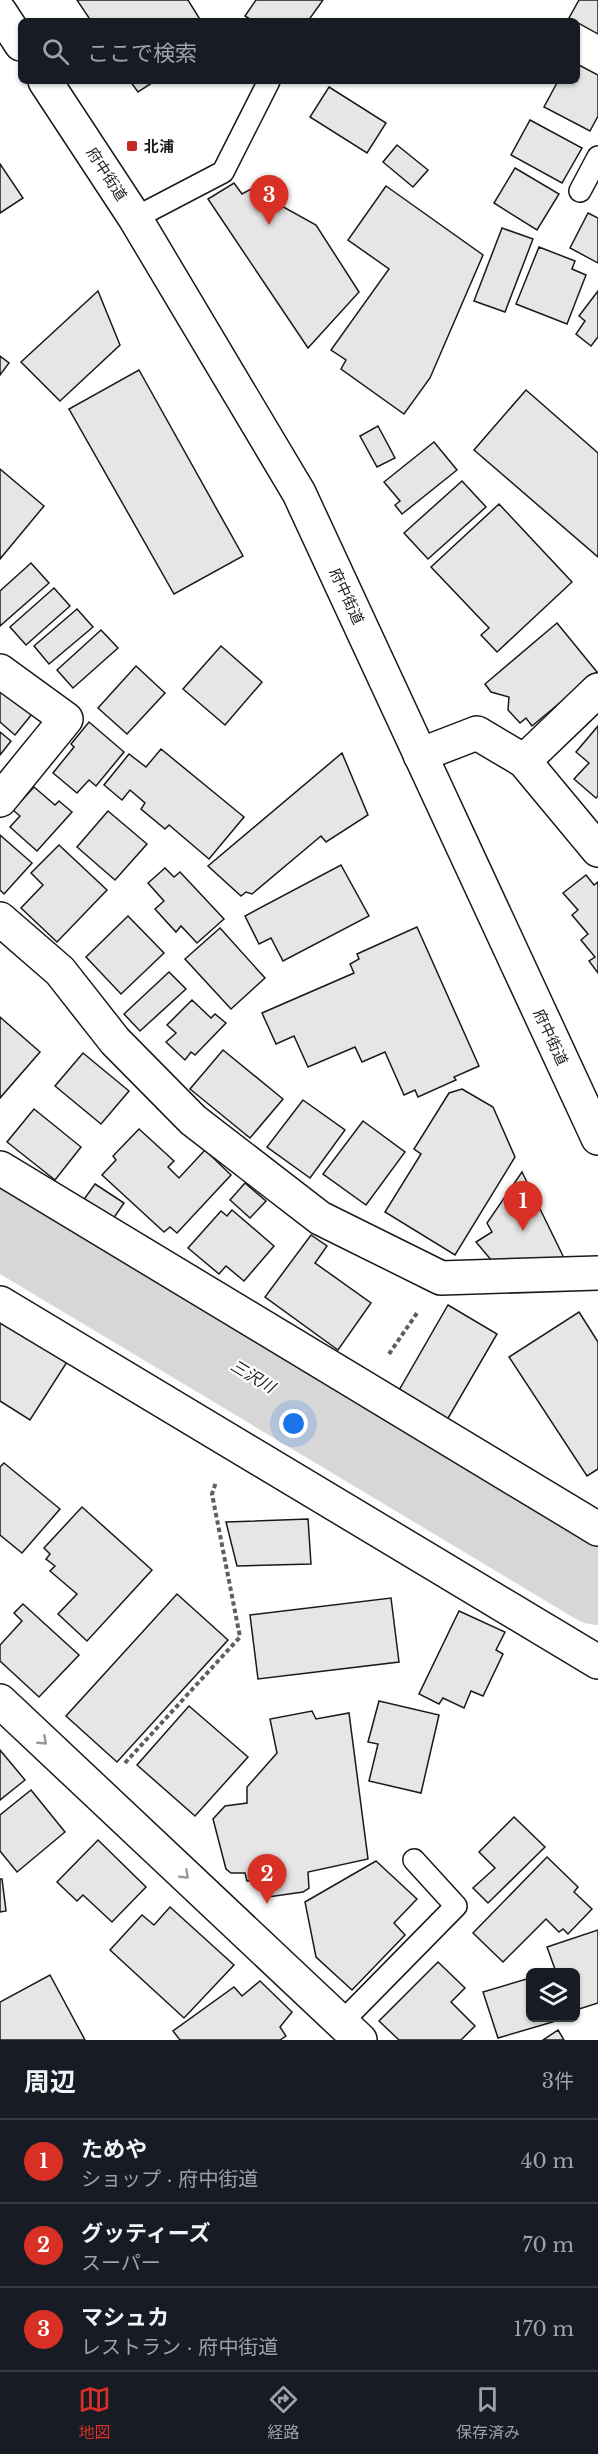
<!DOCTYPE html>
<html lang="ja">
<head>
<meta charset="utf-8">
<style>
	body { margin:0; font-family:"Libre Baskerville","Noto Sans JP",serif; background:#20242c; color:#f1f3f6 }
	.controls { position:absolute; right:18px; bottom:18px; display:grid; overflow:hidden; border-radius:9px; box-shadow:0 2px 4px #0004 }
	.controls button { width:54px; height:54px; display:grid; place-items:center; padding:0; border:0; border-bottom:2px solid #363941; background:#171b24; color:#f1f3f6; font:30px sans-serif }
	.you { position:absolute; left:294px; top:1424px; width:21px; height:21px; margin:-15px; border:4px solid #fff; border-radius:50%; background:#1a73e8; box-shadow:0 0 0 9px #1a73e833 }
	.badge { display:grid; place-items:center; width:39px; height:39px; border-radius:50%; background:#d93025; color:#fff; font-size:20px; font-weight:700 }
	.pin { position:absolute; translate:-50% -50px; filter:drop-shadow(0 2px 3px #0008) }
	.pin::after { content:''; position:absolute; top:32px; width:21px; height:18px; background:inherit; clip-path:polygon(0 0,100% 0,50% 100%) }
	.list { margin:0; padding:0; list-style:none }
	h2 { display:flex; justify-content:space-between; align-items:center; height:78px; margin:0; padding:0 24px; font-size:26px }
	h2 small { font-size:20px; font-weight:400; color:#9ea1a6 }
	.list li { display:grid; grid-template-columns:39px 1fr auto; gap:18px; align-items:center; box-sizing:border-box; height:84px; padding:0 24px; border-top:2px solid #363941 }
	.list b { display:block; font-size:22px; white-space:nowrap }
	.list p { margin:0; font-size:20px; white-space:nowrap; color:#9ea1a6 }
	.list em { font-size:20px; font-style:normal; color:#9ea1a6 }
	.icon { flex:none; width:33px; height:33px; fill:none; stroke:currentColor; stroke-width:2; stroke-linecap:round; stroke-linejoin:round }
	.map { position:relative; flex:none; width:598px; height:2040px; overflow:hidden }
	.search { position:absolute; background:#171b24; box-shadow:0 2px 4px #0004; left:18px; right:18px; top:18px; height:66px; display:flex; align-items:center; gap:15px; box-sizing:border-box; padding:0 21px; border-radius:9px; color:#9ea1a6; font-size:22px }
	.sheet { height:330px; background:#171b24 }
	nav { display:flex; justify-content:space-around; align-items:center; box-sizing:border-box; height:84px; border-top:2px solid #363941; background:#171b24; font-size:16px; color:#9ea1a6 }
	nav a { display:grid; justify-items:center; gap:3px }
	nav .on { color:#d93025 }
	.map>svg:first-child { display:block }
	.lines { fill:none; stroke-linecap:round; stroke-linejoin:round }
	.river { stroke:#d7d7d7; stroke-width:86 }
	.building { fill:#e6e6e6; stroke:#1a1a1a; stroke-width:1.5 }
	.lane-casing { stroke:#1a1a1a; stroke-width:24 }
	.street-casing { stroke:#1a1a1a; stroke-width:36 }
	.primary-casing { stroke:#1a1a1a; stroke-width:36 }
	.path { stroke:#5f5f5f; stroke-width:4; stroke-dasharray:4.5 3; stroke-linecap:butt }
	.lane { stroke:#fff; stroke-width:21 }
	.street { stroke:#fff; stroke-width:33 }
	.primary { stroke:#fff; stroke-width:33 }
	.oneway { stroke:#989898 }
	.poi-dot { fill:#c62828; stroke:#fff; stroke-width:2 }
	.labels { text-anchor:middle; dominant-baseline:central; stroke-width:4.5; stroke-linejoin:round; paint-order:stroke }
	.poi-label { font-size:15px; font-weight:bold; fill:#1a1a1a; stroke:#fff; text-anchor:start }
	.street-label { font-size:15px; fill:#1a1a1a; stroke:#fff }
	.water-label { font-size:16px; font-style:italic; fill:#1a1a1a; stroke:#fff }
</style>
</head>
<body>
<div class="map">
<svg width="598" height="2040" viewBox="0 0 598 2040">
	<rect width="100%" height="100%" fill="#fff"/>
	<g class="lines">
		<polyline class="river" points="0,1224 598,1582"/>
	</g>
	<g class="building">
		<polygon points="77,0 188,0 201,21 91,21"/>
		<polygon points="256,0 323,0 308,21 253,21 245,16"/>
		<polygon points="579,0 598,0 598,34 569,18"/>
		<polygon points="577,64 598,75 598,116 590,131 544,107 558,81 577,81"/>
		<polygon points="130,81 155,81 138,92"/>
		<polygon points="329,87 386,123 367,153 310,117"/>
		<polygon points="530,120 582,148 562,183 511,155"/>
		<polygon points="397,145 428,170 413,187 383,162"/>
		<polygon points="0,164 23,198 0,213"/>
		<polygon points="515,168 559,194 537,230 494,203"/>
		<polygon points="234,183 242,194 251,189 316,225 359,292 308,348 208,199"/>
		<polygon points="386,186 483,255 430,378 404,414 341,369 346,360 331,350 389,269 348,240"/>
		<polygon points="588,213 598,218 598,263 570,248"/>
		<polygon points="502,228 533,239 505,312 474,301"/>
		<polygon points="539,247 575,261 572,269 586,275 567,324 516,304"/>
		<polygon points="98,291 120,345 60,401 21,362"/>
		<polygon points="598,291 598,337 591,346 576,334 585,321 579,316"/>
		<polygon points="0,356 9,363 0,375"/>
		<polygon points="139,370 243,556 174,594 69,409"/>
		<polygon points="526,390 598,453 598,557 474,450"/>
		<polygon points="378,426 395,458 377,467 360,436"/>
		<polygon points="434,442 457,470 402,514 395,505 400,501 384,482"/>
		<polygon points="0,469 44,506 0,559"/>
		<polygon points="462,481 486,507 428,559 404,533"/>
		<polygon points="499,504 572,582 497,652 481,635 489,628 431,567"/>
		<polygon points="31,563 49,583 0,626 0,591"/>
		<polygon points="54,588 70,606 26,645 10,627"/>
		<polygon points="77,609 93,627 49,664 34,646"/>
		<polygon points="557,623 597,672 532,726 526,718 520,723 508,710 509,697 491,692 485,684"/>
		<polygon points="101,630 118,648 73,688 57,670"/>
		<polygon points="221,646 262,682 225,725 183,689"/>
		<polygon points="136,666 165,693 127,734 98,708"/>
		<polygon points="0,688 32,714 15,735 0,722"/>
		<polygon points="89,722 124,752 96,786 89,780 77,793 53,773 74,747 71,744"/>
		<polygon points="598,726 598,796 596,798 574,779 589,763 576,752"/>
		<polygon points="0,732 11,741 0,755"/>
		<polygon points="161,749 244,817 209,859 169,825 165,829 141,809 145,803 130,790 122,800 104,785 129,754 146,767"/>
		<polygon points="342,753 368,815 326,842 321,836 252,894 246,892 241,896 208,866"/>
		<polygon points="34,787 55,805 59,801 72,812 37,851 10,827 20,816 13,810"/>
		<polygon points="108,811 147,844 115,880 77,847"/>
		<polygon points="0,835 32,863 4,894 0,890"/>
		<polygon points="59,845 107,890 57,942 21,908 43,885 31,873"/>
		<polygon points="341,865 369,916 283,961 271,938 259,944 245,916"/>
		<polygon points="165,868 174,877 180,872 224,919 197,943 181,926 176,932 155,909 164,901 148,883"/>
		<polygon points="586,875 594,885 598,882 598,973 589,961 595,957 581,940 588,934 572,915 578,910 563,893"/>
		<polygon points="128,916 164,953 121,994 86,957"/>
		<polygon points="417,927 479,1066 454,1077 456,1080 418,1097 415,1090 404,1095 385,1052 362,1062 355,1047 308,1067 294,1036 276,1044 262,1013 354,973 350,964 359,959 357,954"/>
		<polygon points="220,928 265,978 231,1009 185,959"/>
		<polygon points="169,972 186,989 140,1031 124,1014"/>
		<polygon points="192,1000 211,1018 215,1014 226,1023 195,1055 191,1052 185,1060 166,1042 176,1033 167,1025"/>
		<polygon points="0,1017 40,1052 0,1098"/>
		<polygon points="223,1050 283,1099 250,1138 190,1089"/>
		<polygon points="83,1053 129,1091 101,1124 55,1086"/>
		<polygon points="462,1089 493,1107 515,1157 455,1255 385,1212 421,1154 414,1149 449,1093"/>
		<polygon points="303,1100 345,1130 310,1178 267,1147"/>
		<polygon points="34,1109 81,1147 55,1180 7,1142"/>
		<polygon points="363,1121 405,1152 366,1205 323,1174"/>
		<polygon points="139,1129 174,1161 168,1167 179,1178 205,1150 231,1175 177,1233 170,1227 164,1232 102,1175 116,1160 113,1156"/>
		<polygon points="522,1172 564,1258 492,1261 476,1242 492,1232 487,1223"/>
		<polygon points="245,1183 266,1201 250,1218 230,1200"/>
		<polygon points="95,1184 124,1203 111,1222 82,1202"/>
		<polygon points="232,1210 274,1246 244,1281 226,1266 219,1274 188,1248 221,1211 227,1216"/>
		<polygon points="311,1235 327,1246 315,1263 371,1303 338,1350 265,1297"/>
		<polygon points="448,1305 497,1334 447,1420 398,1392"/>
		<polygon points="579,1312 598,1342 598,1469 587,1476 509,1357"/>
		<polygon points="0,1318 67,1362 30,1420 0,1401"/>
		<polygon points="4,1463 60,1509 22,1553 0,1535 0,1467"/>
		<polygon points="82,1507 152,1570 87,1641 58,1614 77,1594 50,1571 55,1566 46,1559 50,1554 44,1548"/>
		<polygon points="308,1519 311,1564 237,1566 226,1522"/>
		<polygon points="177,1594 228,1640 117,1762 66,1716"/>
		<polygon points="391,1598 399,1662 258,1679 250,1615"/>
		<polygon points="23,1604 79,1655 39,1697 0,1661 0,1645 22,1621 14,1613"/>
		<polygon points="459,1611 505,1632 496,1650 503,1654 483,1696 471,1691 464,1708 443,1698 439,1704 419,1694"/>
		<polygon points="379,1701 439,1715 421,1793 369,1781 378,1744 368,1742"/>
		<polygon points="189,1706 248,1757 195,1816 137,1765"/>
		<polygon points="312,1711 316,1719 349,1713 368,1859 308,1872 309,1888 303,1892 268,1897 262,1881 247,1881 245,1873 231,1873 226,1869 213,1819 225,1806 247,1803 247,1787 277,1753 270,1719"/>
		<polygon points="0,1750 25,1780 0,1800"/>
		<polygon points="31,1790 65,1832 17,1872 0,1851 0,1815"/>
		<polygon points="514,1817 545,1847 488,1903 473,1888 495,1868 479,1852"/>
		<polygon points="98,1840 146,1887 112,1922 83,1895 77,1901 57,1882"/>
		<polygon points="547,1857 578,1887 574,1892 592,1909 568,1934 563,1929 559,1932 546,1919 503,1962 473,1933"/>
		<polygon points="376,1861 417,1899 394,1923 405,1935 352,1990 316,1957 305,1902"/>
		<polygon points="0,1879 2,1879 6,1911 0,1912"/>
		<polygon points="170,1907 234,1965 184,2018 110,1950 142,1915 154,1925"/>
		<polygon points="598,1930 598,2003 576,2010 576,1972 556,1972 547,1947"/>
		<polygon points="438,1962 465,1988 451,2002 475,2026 461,2040 399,2040 379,2021"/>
		<polygon points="50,1975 85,2040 0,2040 0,2002"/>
		<polygon points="530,1978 530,2018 566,2018 498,2038 483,1992"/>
		<polygon points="260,1981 292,2012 280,2027 286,2036 280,2040 180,2040 173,2031 234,1987 242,1996"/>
		<polygon points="558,2030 564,2040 543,2040"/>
	</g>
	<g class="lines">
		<defs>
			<g id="lane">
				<polyline points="580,191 598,157"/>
				<polyline points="135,218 223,172 269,81"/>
				<polyline points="341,2023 456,1906 414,1860"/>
			</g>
			<g id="street">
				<polyline points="0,671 66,719 0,800"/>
				<polyline points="420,755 477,733 524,761 598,850"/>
				<polyline points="524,761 598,690"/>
				<polyline points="0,919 60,971 115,1041 193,1120 320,1218 441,1278 598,1273"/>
				<polyline points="0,1168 598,1529"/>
				<polyline points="0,1303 598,1662"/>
				<polyline points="0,1701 360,2040"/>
			</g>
			<g id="primary">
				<polyline points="0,12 21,44"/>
				<polyline points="45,81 135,218 299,493 598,1138"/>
			</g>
		</defs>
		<use href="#lane" class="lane-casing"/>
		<use href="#street" class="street-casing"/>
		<use href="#primary" class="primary-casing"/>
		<g class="path">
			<polyline points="389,1354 417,1313"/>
			<polyline points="125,1763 240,1637 212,1494 216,1482"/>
		</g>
		<use href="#lane" class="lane"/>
		<use href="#street" class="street"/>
		<use href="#primary" class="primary"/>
	</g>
	<defs><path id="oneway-chevron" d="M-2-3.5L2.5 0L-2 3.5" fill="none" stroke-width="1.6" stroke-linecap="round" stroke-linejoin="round" transform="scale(1.5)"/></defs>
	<g class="oneway">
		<use href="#oneway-chevron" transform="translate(43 1741) rotate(43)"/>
		<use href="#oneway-chevron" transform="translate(185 1875) rotate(43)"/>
	</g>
	<rect class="poi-dot" x="126" y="140" width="12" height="12" rx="3"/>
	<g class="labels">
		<g class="poi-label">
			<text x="144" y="146">北浦</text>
		</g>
		<g class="street-label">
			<text transform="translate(107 174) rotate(57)">府中街道</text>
			<text transform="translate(347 596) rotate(65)">府中街道</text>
			<text transform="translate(551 1037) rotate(65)">府中街道</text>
		</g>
		<g class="water-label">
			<text transform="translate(253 1376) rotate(31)">三沢川</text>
		</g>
	</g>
</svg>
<div class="controls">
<button><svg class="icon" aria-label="layers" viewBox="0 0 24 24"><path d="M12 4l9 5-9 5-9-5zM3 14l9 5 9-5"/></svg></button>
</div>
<div class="you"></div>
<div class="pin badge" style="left:523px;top:1231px">1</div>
<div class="pin badge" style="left:267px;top:1904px">2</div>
<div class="pin badge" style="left:269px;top:225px">3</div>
<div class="search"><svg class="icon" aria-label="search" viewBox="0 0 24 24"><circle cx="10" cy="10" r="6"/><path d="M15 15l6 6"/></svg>ここで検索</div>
</div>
<section class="sheet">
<h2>周辺<small>3件</small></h2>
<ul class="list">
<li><span class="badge">1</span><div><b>ためや</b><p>ショップ · 府中街道</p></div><em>40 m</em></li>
<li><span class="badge">2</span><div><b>グッティーズ</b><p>スーパー</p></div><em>70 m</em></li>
<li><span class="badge">3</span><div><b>マシュカ</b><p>レストラン · 府中街道</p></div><em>170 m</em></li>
</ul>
</section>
<nav>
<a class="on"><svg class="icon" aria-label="map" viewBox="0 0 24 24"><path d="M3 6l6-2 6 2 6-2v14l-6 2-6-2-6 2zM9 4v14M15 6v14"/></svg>地図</a>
<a><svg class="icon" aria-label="directions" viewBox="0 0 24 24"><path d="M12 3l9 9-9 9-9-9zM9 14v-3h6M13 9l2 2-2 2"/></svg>経路</a>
<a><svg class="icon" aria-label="saved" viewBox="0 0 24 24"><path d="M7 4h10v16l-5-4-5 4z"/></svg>保存済み</a>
</nav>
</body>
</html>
